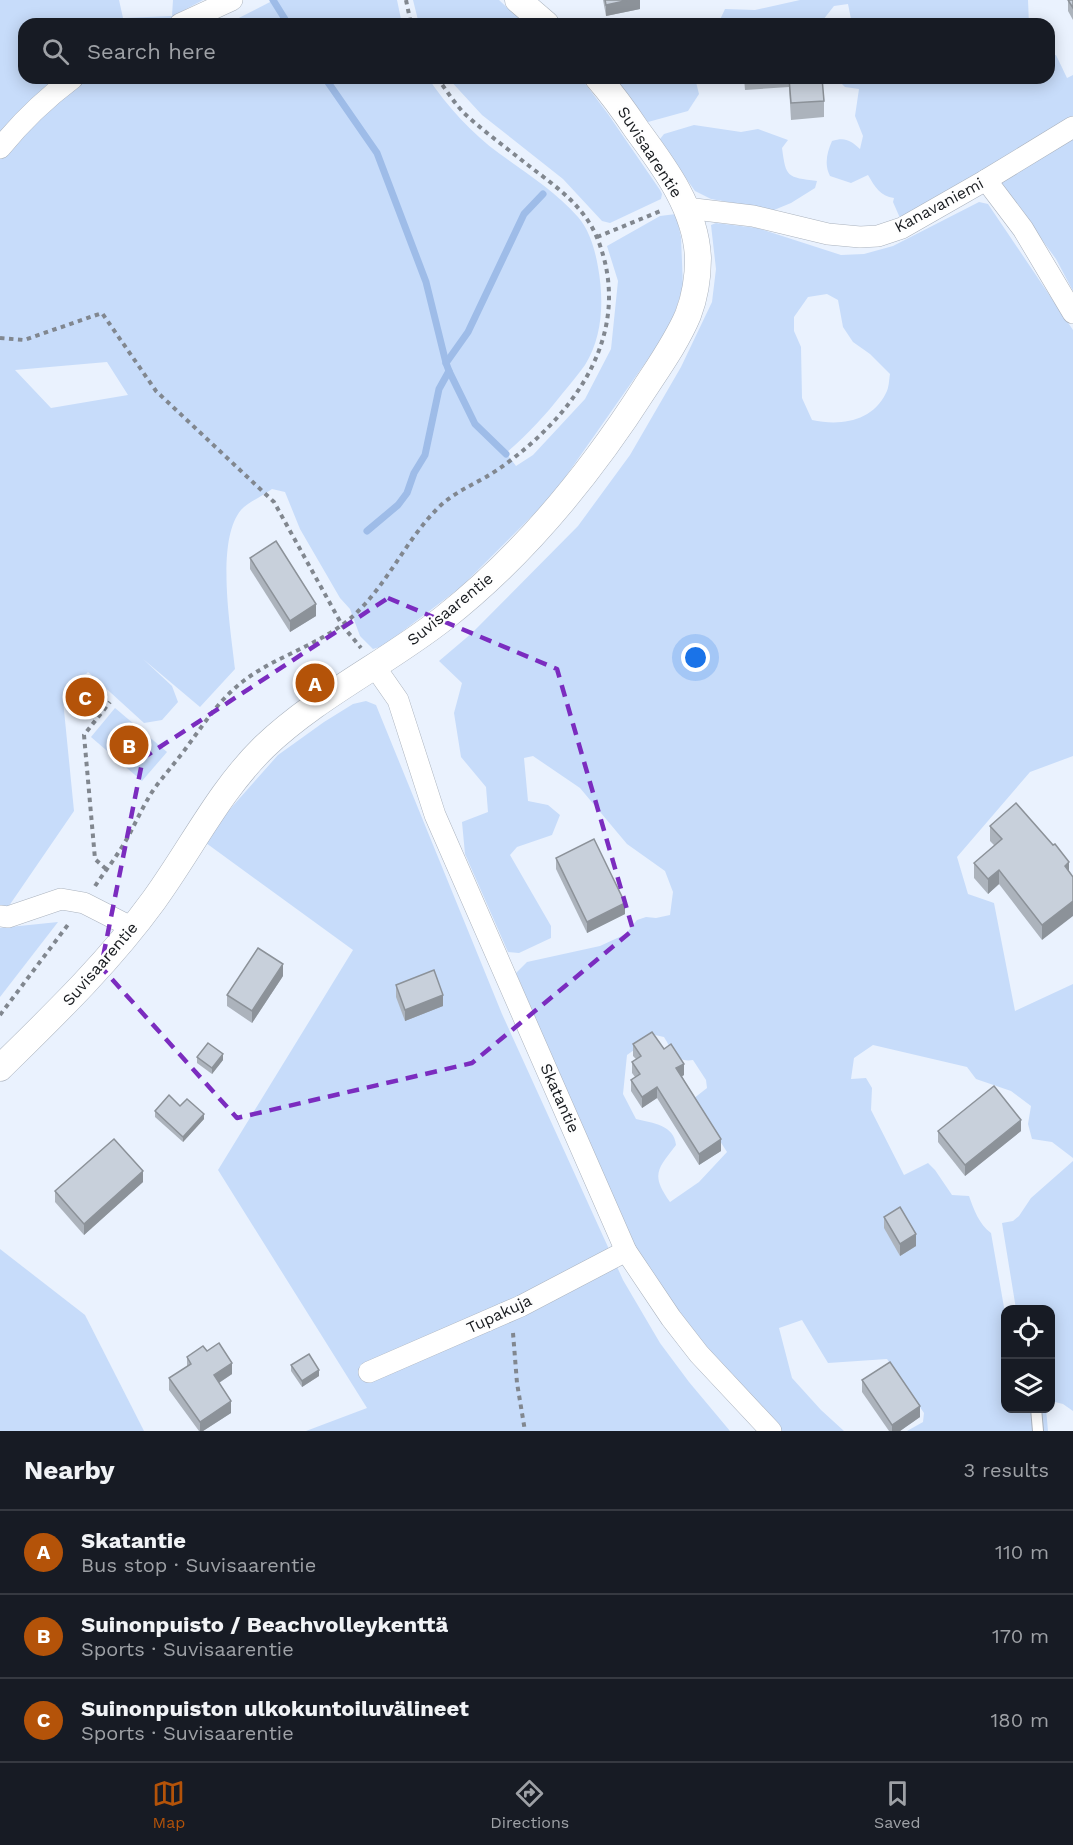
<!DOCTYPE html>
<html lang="en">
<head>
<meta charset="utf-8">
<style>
	body { margin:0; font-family:"Work Sans",sans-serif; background:#20242c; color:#f1f3f6 }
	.controls { position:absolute; right:18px; bottom:18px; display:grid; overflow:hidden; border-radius:12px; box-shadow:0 3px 15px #0003 }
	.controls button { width:54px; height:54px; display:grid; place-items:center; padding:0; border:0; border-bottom:2px solid #363941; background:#171b24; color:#f1f3f6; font:30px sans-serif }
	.you { position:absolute; left:696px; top:658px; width:21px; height:21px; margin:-15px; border:4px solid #fff; border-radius:50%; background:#1a73e8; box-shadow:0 0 0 9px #1a73e833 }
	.badge { display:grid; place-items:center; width:39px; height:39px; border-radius:50%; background:#b45309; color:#fff; font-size:20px; font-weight:700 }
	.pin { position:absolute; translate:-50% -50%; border:3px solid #fff; box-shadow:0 2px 6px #0006 }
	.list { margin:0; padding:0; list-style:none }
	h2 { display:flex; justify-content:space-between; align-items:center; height:78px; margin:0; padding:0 24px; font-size:26px }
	h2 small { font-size:20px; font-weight:400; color:#9ea1a6 }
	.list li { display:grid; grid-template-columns:39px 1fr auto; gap:18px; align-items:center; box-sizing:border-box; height:84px; padding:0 24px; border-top:2px solid #363941 }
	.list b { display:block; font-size:22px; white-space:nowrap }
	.list p { margin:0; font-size:20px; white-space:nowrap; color:#9ea1a6 }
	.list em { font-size:20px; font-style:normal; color:#9ea1a6 }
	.icon { flex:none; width:33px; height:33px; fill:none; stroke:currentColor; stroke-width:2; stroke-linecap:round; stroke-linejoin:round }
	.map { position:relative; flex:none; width:1073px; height:1431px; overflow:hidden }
	.search { position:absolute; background:#171b24; box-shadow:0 3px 15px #0003; left:18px; right:18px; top:18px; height:66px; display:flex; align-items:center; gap:15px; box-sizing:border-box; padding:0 21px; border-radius:18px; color:#9ea1a6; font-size:22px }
	.sheet { height:330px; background:#171b24 }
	nav { display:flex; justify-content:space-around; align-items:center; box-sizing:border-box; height:84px; border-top:2px solid #363941; background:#171b24; font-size:16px; color:#9ea1a6 }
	nav a { display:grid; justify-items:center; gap:3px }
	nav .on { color:#b45309 }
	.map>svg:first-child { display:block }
	.green { fill:#c7dcfa; fill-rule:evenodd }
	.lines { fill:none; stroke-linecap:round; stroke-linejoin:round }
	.stream { stroke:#9ebce8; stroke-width:7 }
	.service-casing { stroke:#abb3be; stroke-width:12 }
	.minor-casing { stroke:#abb3be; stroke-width:22 }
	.tertiary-casing { stroke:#abb3be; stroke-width:27 }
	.path { stroke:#81878f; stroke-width:4; stroke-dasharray:4.5 4.5; stroke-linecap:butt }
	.service { stroke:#fff; stroke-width:10 }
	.minor { stroke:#fff; stroke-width:21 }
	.tertiary { stroke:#fff; stroke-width:26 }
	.wall { fill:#acb3bc }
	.shaded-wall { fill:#8c9299 }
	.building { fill:#c8d0db; stroke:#8c9299; stroke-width:1.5 }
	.marked { fill:none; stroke:#7b2cbf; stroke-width:4.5; stroke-dasharray:12 8; stroke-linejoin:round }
	.labels { text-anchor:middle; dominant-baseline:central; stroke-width:5; stroke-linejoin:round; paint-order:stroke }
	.street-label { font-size:16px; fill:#181b1f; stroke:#fefefe }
</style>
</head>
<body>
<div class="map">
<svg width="1073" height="1431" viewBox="0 0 1073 1431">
	<rect width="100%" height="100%" fill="#eaf2fe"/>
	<g class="green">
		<path d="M0,0H119L123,18L172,16L173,0H203L173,16L174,24H24V78H428C448,107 471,133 500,154C526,173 556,192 578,217C590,231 595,250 598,267C604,300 603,336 585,365C578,375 570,384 562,394C545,416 527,435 506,453L516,466L533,455L585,399L611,349L618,281L607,246L660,216L676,214L681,237L683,287L673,318L655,349L552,496L461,587L383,646L373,649L360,636L350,609L340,598L300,529L285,492L272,489C263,496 248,502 241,510C215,541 231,630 235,669L200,707L143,659L172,686L178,702L162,720L144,723L88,672L85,675L108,695L86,719L63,700L74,811L0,919ZM107,362L128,395L51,408L15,370Z"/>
		<polygon points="274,0 397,0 402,24 227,24"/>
		<polygon points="413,0 499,0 525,24 419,24"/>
		<polygon points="800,0 1028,0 1029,24 852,24 848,4 834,6 823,20 805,24 718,24 725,9 755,10"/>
		<path d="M1056,55L1067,78L1073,75V119L900,218L893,202L894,198C880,196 875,187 868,175L851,183L830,176C824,165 827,152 832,141C845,137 850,140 860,149L863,136L855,116L859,89L845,87L836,78H1049V56Z"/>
		<polygon points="448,78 581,78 608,114 660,190 662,194 661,199 610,223 602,221 563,179 482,115"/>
		<polygon points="614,78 695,78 699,94 688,111 648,122"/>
		<path d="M694,125L741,132L758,129L788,140L782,148C786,178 787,177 817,181L815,188L791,203L774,210L711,199L695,191L663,146L660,139L664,134Z"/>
		<polygon points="1073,134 1073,291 1056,259 1001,184 1003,175"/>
		<path d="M979,202L988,204L1073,330V756L1030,772L957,857L968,894L994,903L1015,1011L1073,984V1158L1052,1142L1032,1139L1028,1124L1031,1106L1011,1091L976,1079L967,1067L873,1045L854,1058L851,1079L866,1078L872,1088L871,1110L904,1175L928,1163L935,1170L952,1195L969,1196C974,1210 979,1224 991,1233L1005,1313L1006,1408L1046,1409L1048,1431H907L923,1422L924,1413L887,1359L828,1363L802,1320L779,1328L792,1378L821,1410L844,1431H782L697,1342L633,1247L516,973L527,962L600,946L626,934L637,920L646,917L656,918L670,915L673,892L665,871L627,844L580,788L533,756L524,758L528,801L548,805L560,815L552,835L517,847L510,855L551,926V938L519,953L508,952L465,854L462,822L488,812L486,787L461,757L454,713L462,683L439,661L472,633L578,526L630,455L681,367L712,302L716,269L711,225L716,223L757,228L841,255L864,254L893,246ZM827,294L838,300L843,327L853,342L870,354L890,374C889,380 889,388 886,393C872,422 840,426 812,420L802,398L801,347L794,331V317L808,297ZM655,1035L664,1037C672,1050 676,1063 693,1060L706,1080L707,1088L693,1099L727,1152L699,1182L670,1202C650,1174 658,1169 676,1145C674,1125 653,1123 636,1119L623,1094L627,1055Z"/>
		<polygon points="366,701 376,705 502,1014 623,1280 660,1343 689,1382 730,1431 306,1431 367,1408 218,1170 353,950 206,843 223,817 278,755 324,722 353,704"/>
		<polygon points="115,708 167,752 142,781 91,737"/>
		<polygon points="58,922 0,997 0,928"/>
		<polygon points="1073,1161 1073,1411 1063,1404 1051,1401 1050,1310 1016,1309 1002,1223 1013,1221 1019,1216 1031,1198"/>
		<polygon points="0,1249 85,1315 144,1431 0,1431"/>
	</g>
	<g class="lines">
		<g class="stream">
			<polyline points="273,0 288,24"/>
			<polyline points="325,78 377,153 426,282 446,363 449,371 475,424 506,454"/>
			<polyline points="446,363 468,332 524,214 543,194"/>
			<polyline points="367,531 398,505 407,493 414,473 425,455 439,389 449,371"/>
		</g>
		<defs>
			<polyline id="service" points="1036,1408 1038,1431"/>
			<g id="minor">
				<polyline points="180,24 232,0"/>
				<path d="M0,148C22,121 45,99 73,78"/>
				<polyline points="986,180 1023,229 1073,313"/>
				<polyline points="686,208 753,216 828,234 860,237 878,236 902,228 986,180 1073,127"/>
				<polyline points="375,667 398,700 435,815 626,1251 671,1318 699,1354 771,1431"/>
				<polyline points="0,916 8,917 61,899 84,903 133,928"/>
				<polyline points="369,1372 521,1306 626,1251"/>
			</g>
			<g id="tertiary">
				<polyline points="518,0 546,24"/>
				<path d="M0,1068C55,1014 109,962 154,900C191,849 219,791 264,747C317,696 387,663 444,618C524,555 590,474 645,388C660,365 677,341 688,315C695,297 698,277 698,258C696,209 665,168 637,130C625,112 612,94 598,78"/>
			</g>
		</defs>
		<use href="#service" class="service-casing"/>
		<use href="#minor" class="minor-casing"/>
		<use href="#tertiary" class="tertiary-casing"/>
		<g class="path">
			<polyline points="406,0 411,24"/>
			<polyline points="597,237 663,210"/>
			<polyline points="0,338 24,340 102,313 156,391 274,502 342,625 361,648"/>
			<polyline points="106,869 95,859 84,735 110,702"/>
			<path d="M95,886C103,874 112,863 120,850C132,832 140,811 152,792C163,776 177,761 189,744C203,725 216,705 234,689C265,660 308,650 342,625C383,595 401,546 436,510C450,495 468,487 486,477C500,469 514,458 526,448C588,395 630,322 598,240C584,204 552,184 524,162C504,146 482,130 464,113C454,103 446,89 437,78"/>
			<polyline points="0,1015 70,922"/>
			<polyline points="513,1333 517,1383 525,1431"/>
		</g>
		<use href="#service" class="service"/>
		<use href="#minor" class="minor"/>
		<use href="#tertiary" class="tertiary"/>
	</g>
	<g class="wall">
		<polygon points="603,0 640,0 640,9 606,16"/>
		<polygon points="1068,0 1073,0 1073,20 1068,11"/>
		<polygon points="744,78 822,78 824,101 824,117 791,120 789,87 745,90"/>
		<polygon points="250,558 316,616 290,632 250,569"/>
		<polygon points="990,826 1053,845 1042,940 999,884 988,894 974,878 974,863 995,846 990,841"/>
		<polygon points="556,858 625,914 587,933 556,869"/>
		<polygon points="283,976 252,1023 227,1006 227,995"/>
		<polygon points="396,985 443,1006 405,1021 396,997"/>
		<polygon points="633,1044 664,1049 684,1075 682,1076 721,1151 699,1165 657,1098 642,1108 631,1091 631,1080 635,1077 632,1073 632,1062 636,1059 633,1056"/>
		<polygon points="197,1057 223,1060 212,1074 197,1063"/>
		<polygon points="180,1106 204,1119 183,1142 155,1117 155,1111"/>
		<polygon points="938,1131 1021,1131 965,1176 938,1142"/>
		<polygon points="143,1182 84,1235 55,1202 55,1191"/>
		<polygon points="884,1217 916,1246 900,1256 884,1228"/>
		<polygon points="207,1351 232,1374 219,1383 231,1413 203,1431 199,1431 169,1390 169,1378 187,1367 187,1357"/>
		<polygon points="291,1365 319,1376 302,1387 291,1371"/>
		<polygon points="862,1380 920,1417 900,1431 889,1431 862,1392"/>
	</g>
	<g class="shaded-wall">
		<polygon points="629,0 640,0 640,9 606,16 606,5"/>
		<polygon points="316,604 316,616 290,632 290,621"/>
		<polygon points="1069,862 1069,877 1065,866"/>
		<polygon points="999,870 999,884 988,894 988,879"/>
		<polygon points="1073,901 1073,916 1042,940 1042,925"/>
		<polygon points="625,903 625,914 587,933 587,922"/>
		<polygon points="283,964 283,976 252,1023 252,1011"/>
		<polygon points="443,995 443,1006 405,1021 405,1010"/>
		<polygon points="223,1054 223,1060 212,1074 212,1068"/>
		<polygon points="684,1064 684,1075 676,1080 676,1068"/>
		<polygon points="657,1087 657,1098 642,1108 642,1097"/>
		<polygon points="204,1114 204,1119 183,1142 183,1137"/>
		<polygon points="1021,1120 1021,1131 965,1176 965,1165"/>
		<polygon points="721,1139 721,1151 699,1165 699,1154"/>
		<polygon points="143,1171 143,1182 84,1235 84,1224"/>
		<polygon points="916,1234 916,1246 900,1256 900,1244"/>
		<polygon points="232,1363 232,1374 214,1386 214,1375"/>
		<polygon points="319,1370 319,1376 302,1387 302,1381"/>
		<polygon points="231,1401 231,1413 203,1431 200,1431 200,1422"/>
		<polygon points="920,1406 920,1417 900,1431 892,1431 892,1425"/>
	</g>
	<g class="building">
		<polygon points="605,0 629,0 606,5"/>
		<polygon points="1068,0 1073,0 1073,8"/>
		<polygon points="789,78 822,78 824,101 791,103"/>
		<polygon points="276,541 316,604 290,621 250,558"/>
		<polygon points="1016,803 1053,845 1055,844 1069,862 1065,866 1073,877 1073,901 1042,925 999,870 988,879 974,863 1002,839 990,826"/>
		<polygon points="594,839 625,903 587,922 556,858"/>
		<polygon points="258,948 283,964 252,1011 227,995"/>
		<polygon points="434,970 443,995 405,1010 396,985"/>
		<polygon points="652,1032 664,1049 671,1044 684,1064 676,1068 721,1139 699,1154 657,1087 642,1097 631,1080 640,1074 632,1062 641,1056 633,1044"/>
		<polygon points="208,1043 223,1054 212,1068 197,1057"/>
		<polygon points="994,1086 1021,1120 965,1165 938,1131"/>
		<polygon points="169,1095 180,1106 187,1099 204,1114 183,1137 155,1111"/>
		<polygon points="114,1139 143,1171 84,1224 55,1191"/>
		<polygon points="900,1207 916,1234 900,1244 884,1217"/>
		<polygon points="219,1343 232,1363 214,1375 231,1401 200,1422 169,1378 191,1364 187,1357 203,1346 207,1351"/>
		<polygon points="309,1354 319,1370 302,1381 291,1365"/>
		<polygon points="890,1362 920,1406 892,1425 862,1380"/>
	</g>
	<path class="marked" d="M388,598L557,669L633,930L472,1063L237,1118L101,967L143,758Z"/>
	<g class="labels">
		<g class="street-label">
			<text transform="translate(650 152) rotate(57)">Suvisaarentie</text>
			<text transform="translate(939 205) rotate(-28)">Kanavaniemi</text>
			<text transform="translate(450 609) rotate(-39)">Suvisaarentie</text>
			<text transform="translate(100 964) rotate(-49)">Suvisaarentie</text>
			<text transform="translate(560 1098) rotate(66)">Skatantie</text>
			<text transform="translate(499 1314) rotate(-25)">Tupakuja</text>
		</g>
	</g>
</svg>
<div class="controls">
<button><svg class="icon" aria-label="locate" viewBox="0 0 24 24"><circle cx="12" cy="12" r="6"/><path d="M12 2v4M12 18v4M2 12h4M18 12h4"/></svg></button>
<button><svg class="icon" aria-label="layers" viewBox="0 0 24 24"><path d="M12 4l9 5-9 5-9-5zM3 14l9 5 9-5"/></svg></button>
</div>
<div class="you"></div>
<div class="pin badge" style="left:315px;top:683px">A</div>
<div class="pin badge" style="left:129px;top:745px">B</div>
<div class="pin badge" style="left:85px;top:697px">C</div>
<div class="search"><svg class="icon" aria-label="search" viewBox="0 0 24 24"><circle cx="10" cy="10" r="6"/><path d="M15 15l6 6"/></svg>Search here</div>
</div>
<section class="sheet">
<h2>Nearby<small>3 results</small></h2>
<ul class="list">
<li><span class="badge">A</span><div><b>Skatantie</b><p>Bus stop · Suvisaarentie</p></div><em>110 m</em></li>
<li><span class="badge">B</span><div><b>Suinonpuisto / Beachvolleykenttä</b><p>Sports · Suvisaarentie</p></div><em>170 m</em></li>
<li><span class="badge">C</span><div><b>Suinonpuiston ulkokuntoiluvälineet</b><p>Sports · Suvisaarentie</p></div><em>180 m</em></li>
</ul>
</section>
<nav>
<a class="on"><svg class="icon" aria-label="map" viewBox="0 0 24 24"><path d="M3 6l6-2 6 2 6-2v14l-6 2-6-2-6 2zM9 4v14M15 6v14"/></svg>Map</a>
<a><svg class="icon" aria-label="directions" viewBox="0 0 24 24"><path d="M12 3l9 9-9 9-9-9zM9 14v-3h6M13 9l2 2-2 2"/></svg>Directions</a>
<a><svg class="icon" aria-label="saved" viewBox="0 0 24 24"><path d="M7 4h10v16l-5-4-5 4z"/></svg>Saved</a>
</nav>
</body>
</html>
